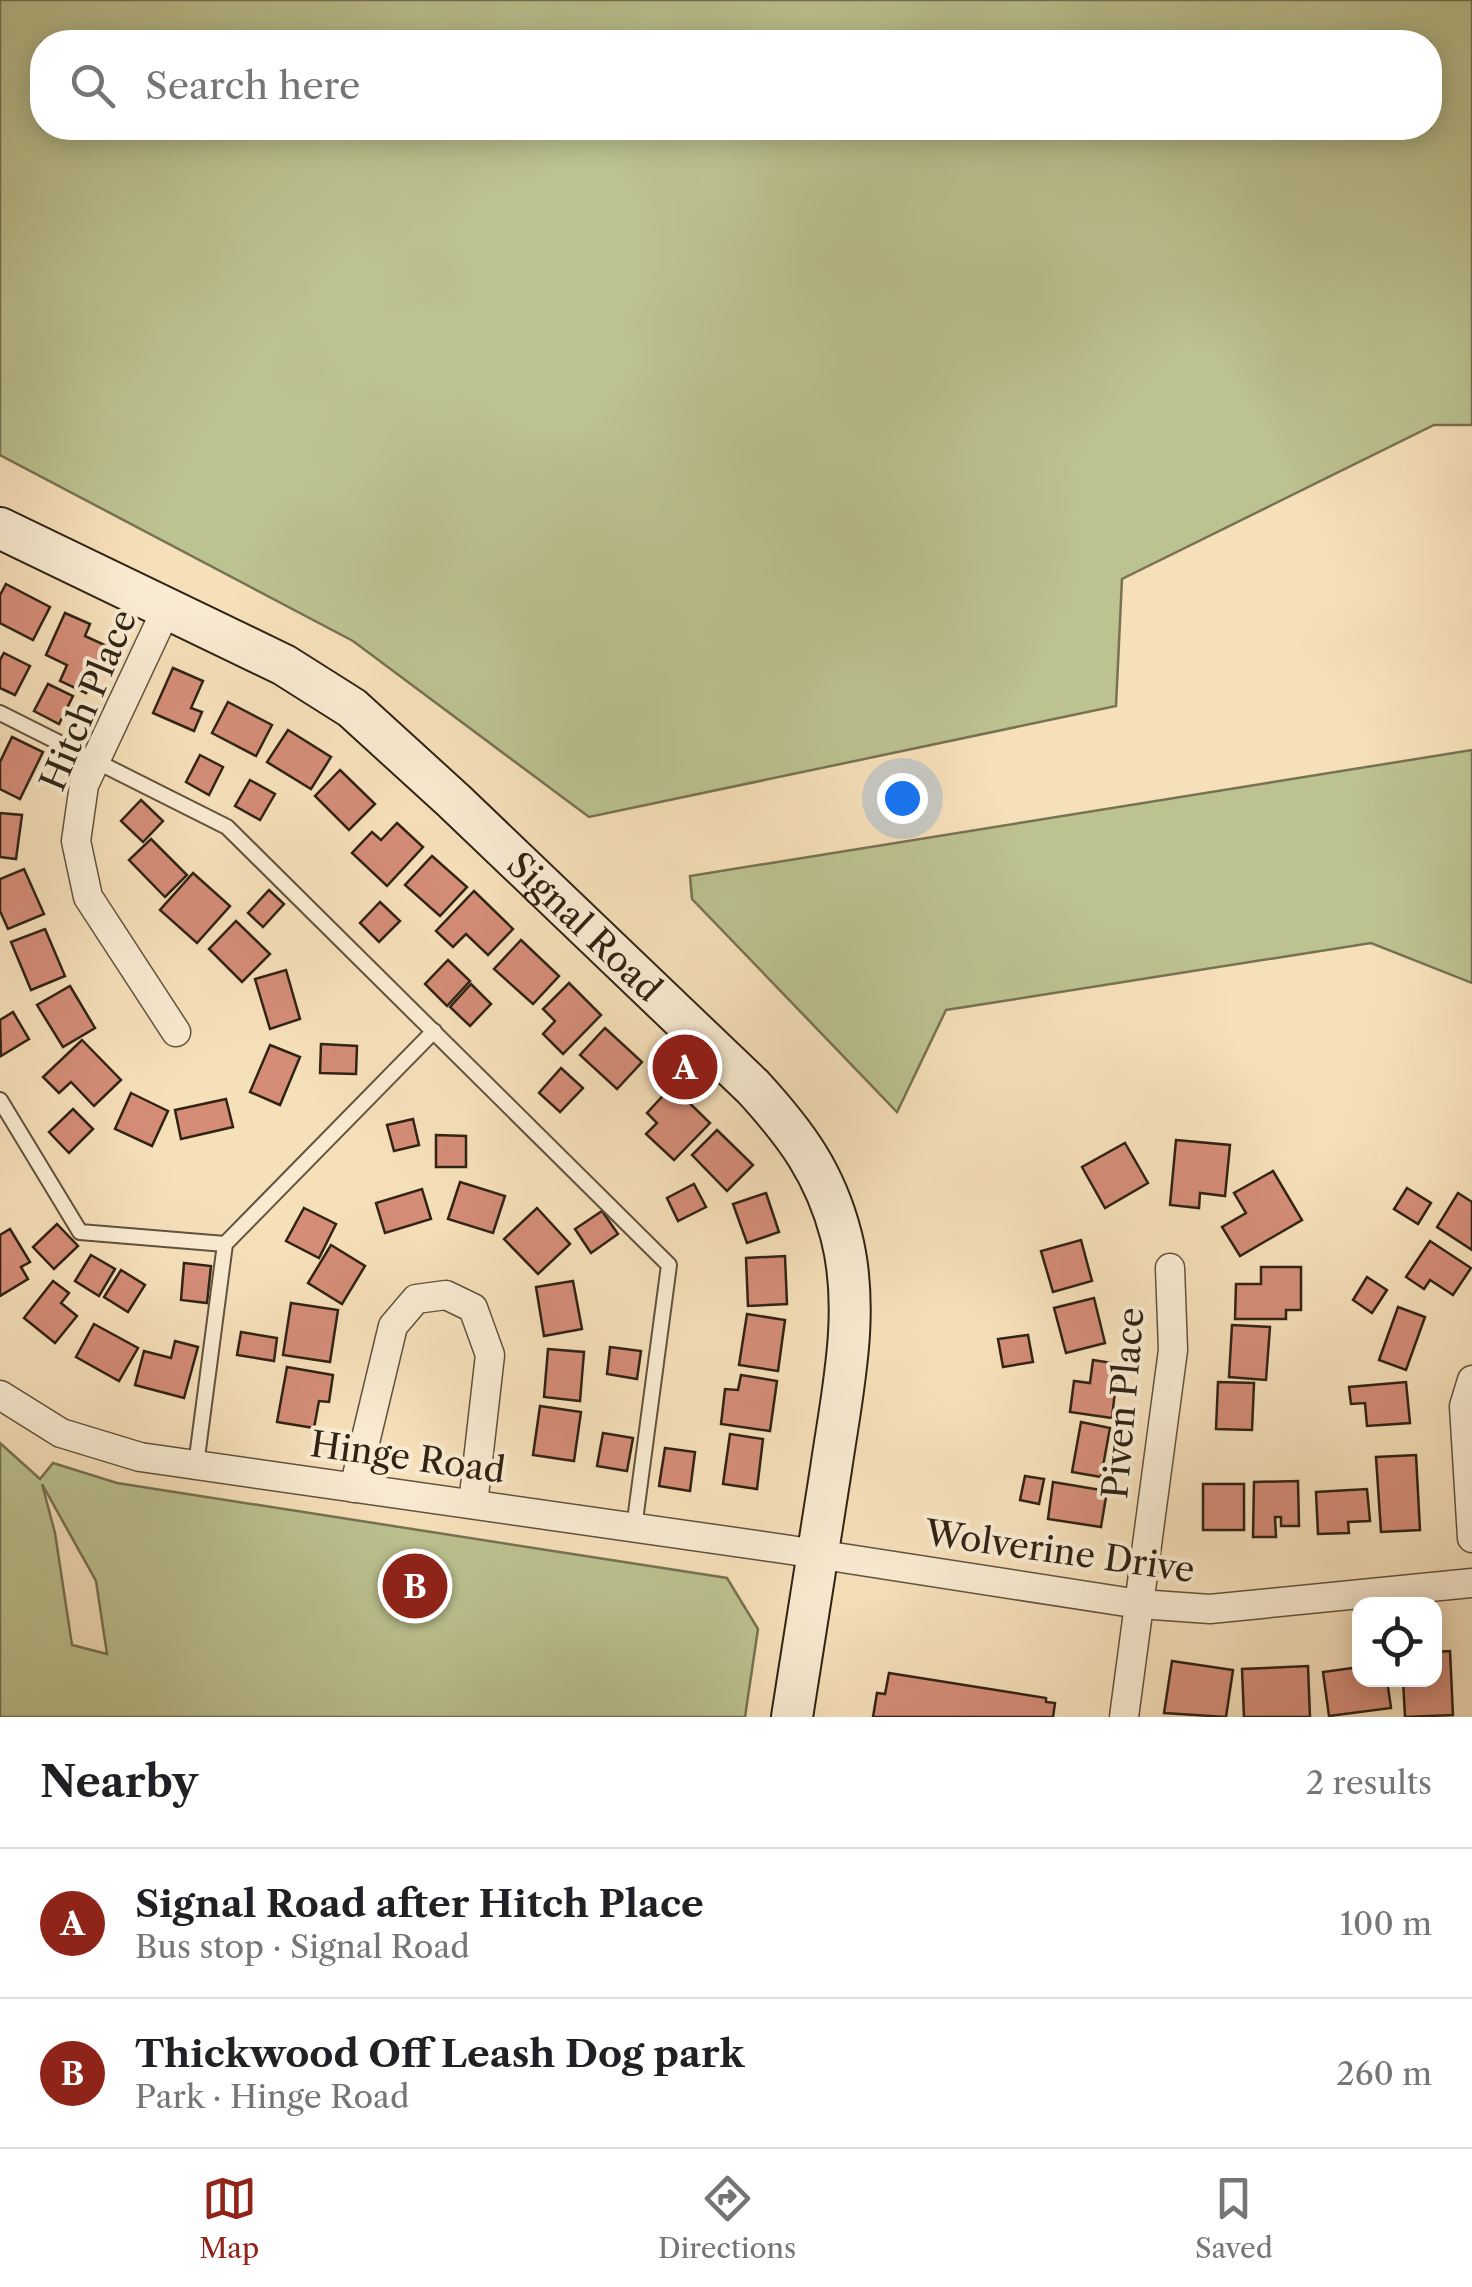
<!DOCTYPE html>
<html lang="en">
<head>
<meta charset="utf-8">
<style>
	body { margin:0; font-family:"Libre Caslon Text",serif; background:#f2f2f2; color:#202124 }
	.controls { position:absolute; right:30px; bottom:30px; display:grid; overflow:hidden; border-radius:20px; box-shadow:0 5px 25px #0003 }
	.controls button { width:90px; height:90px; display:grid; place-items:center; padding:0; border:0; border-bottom:2px solid #e0e0e0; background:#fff; color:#202124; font:50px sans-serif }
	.you { position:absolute; left:902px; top:798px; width:35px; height:35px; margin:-25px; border:8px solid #fff; border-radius:50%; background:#1a73e8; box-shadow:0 0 0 15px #1a73e833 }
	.badge { display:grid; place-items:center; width:65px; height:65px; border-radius:50%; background:#8f2418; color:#fff; font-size:32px; font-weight:700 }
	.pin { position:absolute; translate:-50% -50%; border:5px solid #fff; box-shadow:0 2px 10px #0006 }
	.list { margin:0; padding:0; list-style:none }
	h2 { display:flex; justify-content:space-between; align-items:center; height:130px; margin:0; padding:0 40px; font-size:42px }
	h2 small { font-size:32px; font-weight:400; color:#757577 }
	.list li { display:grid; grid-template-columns:65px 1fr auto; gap:30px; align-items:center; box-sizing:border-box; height:150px; padding:0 40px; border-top:2px solid #e0e0e0 }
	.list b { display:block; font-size:38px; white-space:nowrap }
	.list p { margin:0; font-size:32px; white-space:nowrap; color:#757577 }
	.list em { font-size:32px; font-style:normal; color:#757577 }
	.icon { flex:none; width:55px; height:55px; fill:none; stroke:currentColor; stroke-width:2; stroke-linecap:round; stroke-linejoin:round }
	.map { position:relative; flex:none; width:1472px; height:1717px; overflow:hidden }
	.search { position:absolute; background:#fff; box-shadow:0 5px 25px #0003; left:30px; right:30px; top:30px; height:110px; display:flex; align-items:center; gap:25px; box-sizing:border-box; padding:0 35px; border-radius:40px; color:#757577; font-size:38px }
	.sheet { height:430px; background:#fff }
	nav { display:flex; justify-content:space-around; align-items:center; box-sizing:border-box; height:140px; border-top:2px solid #e0e0e0; background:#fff; font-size:28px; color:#757577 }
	nav a { display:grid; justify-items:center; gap:5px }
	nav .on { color:#8f2418 }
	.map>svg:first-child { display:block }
	.green { fill:#bcc290; stroke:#767252; stroke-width:2.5; fill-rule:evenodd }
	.building { fill:#d58d78; stroke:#302314; stroke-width:2.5 }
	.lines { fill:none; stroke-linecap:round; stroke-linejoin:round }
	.lane-casing { stroke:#62523e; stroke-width:18 }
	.street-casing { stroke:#62523e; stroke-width:31 }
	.secondary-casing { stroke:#302314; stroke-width:44 }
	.lane { stroke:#f9ebd2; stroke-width:14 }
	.street { stroke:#f9ebd2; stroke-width:28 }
	.secondary { stroke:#f9ebd2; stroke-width:40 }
	.labels { text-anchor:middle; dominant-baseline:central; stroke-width:8; stroke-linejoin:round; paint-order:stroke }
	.street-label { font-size:35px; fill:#302314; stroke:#f9ebd2 }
</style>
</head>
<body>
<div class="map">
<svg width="1472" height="1717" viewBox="0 0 1472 1717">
	<rect width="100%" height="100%" fill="#f6e0ba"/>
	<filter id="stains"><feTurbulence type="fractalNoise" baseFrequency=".002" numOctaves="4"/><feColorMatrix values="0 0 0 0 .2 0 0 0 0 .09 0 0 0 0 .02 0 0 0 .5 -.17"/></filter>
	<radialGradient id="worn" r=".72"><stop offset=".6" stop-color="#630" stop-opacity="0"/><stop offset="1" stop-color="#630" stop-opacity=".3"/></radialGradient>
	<g class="green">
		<path d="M0,0H1472V425H1434L1122,579L1116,706L589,817L353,641L0,455ZM1430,42V128H42V42Z"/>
		<polygon points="1472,750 1472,983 1371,943 946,1010 897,1112 692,899 690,876"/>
		<path d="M0,1443L40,1479L53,1463L117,1483L727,1578L758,1629L745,1717H0ZM42,1484L96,1581L107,1654L72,1645L55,1533Z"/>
	</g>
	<g class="building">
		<polygon points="6,584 50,607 33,640 0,623 0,595"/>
		<polygon points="65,613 90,624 85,636 107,646 86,693 60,681 67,665 46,655"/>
		<polygon points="4,653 30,666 15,695 0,688 0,660"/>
		<polygon points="173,668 203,681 191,708 202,712 194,731 153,713"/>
		<polygon points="48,684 73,696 59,724 34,711"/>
		<polygon points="228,702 272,725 256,756 212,733"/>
		<polygon points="288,730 331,757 311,789 267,762"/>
		<polygon points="12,737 43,752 20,799 0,789 0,762"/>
		<polygon points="200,755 223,767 209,795 186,782"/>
		<polygon points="340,770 375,804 349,830 315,796"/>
		<polygon points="250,780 275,794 260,820 235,806"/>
		<polygon points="141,800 163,821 143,842 121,821"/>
		<polygon points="0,813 22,815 16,859 0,857"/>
		<polygon points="397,823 423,847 387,886 352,853 372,832 381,840"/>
		<polygon points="151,839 187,875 165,897 129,860"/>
		<polygon points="432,856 467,887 440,916 405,885"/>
		<polygon points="24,869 44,914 8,929 0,911 0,879"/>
		<polygon points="193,873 230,906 197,943 160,910"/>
		<polygon points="269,890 284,904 263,927 248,913"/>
		<polygon points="474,891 513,929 488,955 466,934 453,947 436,931"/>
		<polygon points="380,902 400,921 379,942 360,923"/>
		<polygon points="236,921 270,954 242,982 209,949"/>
		<polygon points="45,929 65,976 31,990 11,942"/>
		<polygon points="521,940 559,976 533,1004 494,969"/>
		<polygon points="448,960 470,981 447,1006 425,984"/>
		<polygon points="286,970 300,1019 270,1029 255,979"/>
		<polygon points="569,983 601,1015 563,1054 543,1034 555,1021 543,1009"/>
		<polygon points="471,984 491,1004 470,1026 450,1007"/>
		<polygon points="70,986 95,1028 63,1047 37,1005"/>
		<polygon points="13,1012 29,1039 1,1056 0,1020"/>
		<polygon points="605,1028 642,1062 617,1089 580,1055"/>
		<polygon points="82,1040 121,1080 94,1106 71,1082 59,1093 43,1077"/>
		<polygon points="321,1044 357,1046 356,1074 320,1073"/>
		<polygon points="270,1045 300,1057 280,1105 250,1092"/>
		<polygon points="561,1068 583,1088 560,1112 539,1093"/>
		<polygon points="672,1086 710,1123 674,1160 646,1134 657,1123 647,1113"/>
		<polygon points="131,1093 168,1111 152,1146 115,1129"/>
		<polygon points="226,1099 233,1127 181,1139 175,1110"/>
		<polygon points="73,1109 93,1129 69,1153 49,1132"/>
		<polygon points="413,1119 419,1145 394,1151 387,1125"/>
		<polygon points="717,1130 753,1165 727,1191 692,1155"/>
		<polygon points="436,1135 466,1136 466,1167 436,1167"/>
		<polygon points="1176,1140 1230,1145 1225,1196 1200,1193 1199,1208 1170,1205"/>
		<polygon points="1125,1143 1148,1183 1105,1208 1082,1167"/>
		<polygon points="1273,1171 1302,1220 1240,1256 1222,1227 1246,1213 1234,1193"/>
		<polygon points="460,1182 505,1196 493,1233 448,1219"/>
		<polygon points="694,1184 706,1207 678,1221 667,1198"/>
		<polygon points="1407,1188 1431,1203 1418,1224 1394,1209"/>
		<polygon points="422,1189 431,1219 385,1233 376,1203"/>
		<polygon points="766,1193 779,1232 747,1243 733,1204"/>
		<polygon points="1458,1193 1472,1202 1472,1250 1437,1227"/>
		<polygon points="304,1208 336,1224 319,1258 286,1241"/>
		<polygon points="537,1208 570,1244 538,1274 504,1239"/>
		<polygon points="602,1211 618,1234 591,1253 575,1229"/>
		<polygon points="57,1224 78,1246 54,1269 33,1247"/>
		<polygon points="10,1229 30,1262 21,1267 28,1279 0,1296 0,1235"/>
		<polygon points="1081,1240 1092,1281 1053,1292 1041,1251"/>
		<polygon points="1430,1241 1471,1268 1453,1295 1430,1280 1424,1289 1406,1277"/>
		<polygon points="331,1245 365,1266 342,1304 308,1283"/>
		<polygon points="91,1255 115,1269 99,1296 75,1281"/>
		<polygon points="785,1256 787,1304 748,1306 746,1258"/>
		<polygon points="184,1263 211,1266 207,1303 181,1300"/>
		<polygon points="1261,1267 1301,1267 1301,1310 1286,1310 1286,1319 1235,1319 1236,1284 1261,1284"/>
		<polygon points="121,1270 145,1285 128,1312 104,1297"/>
		<polygon points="1367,1277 1387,1290 1372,1313 1353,1300"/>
		<polygon points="53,1281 69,1293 61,1303 77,1316 55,1343 24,1318"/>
		<polygon points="573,1281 582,1329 544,1336 536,1287"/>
		<polygon points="1094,1298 1105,1343 1066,1353 1054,1308"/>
		<polygon points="291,1303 338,1310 330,1362 283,1355"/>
		<polygon points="1398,1307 1425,1317 1406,1370 1379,1360"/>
		<polygon points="747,1314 785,1320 778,1371 739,1365"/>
		<polygon points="94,1324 138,1348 119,1381 76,1357"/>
		<polygon points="1232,1325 1270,1327 1266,1380 1229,1377"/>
		<polygon points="241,1332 277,1338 274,1361 237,1355"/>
		<polygon points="1028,1335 1033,1362 1003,1367 998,1339"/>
		<polygon points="175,1341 198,1347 184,1398 135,1385 144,1351 171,1358"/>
		<polygon points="610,1347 641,1351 637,1379 607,1374"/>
		<polygon points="548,1349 584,1352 580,1401 544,1397"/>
		<polygon points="1093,1360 1118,1364 1112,1418 1070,1412 1074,1381 1090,1383"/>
		<polygon points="287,1367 333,1375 329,1402 319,1401 314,1428 277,1422"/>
		<polygon points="741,1375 777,1381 770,1431 721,1424 725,1389 738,1390"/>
		<polygon points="1218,1382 1254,1383 1252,1430 1216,1429"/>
		<polygon points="1406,1382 1410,1423 1367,1426 1365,1403 1351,1404 1349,1387"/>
		<polygon points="540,1406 581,1412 574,1461 533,1455"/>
		<polygon points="1081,1422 1110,1428 1101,1477 1072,1472"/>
		<polygon points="603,1433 633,1438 627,1471 597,1466"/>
		<polygon points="730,1434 763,1439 757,1489 723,1484"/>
		<polygon points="665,1448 695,1452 690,1491 659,1486"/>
		<polygon points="1416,1455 1420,1530 1381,1532 1376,1457"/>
		<polygon points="1025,1476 1044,1479 1039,1504 1020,1500"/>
		<polygon points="1298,1481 1299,1526 1281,1526 1281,1517 1275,1517 1276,1537 1253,1537 1254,1482"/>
		<polygon points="1053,1482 1107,1491 1101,1527 1048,1519"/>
		<rect x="1203" y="1484" width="41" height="46"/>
		<polygon points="1367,1489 1370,1521 1348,1522 1349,1533 1318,1534 1316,1492"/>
		<polygon points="1450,1651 1453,1715 1405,1717 1403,1680 1434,1680 1434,1652"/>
		<polygon points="1172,1661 1233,1670 1226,1717 1164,1713"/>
		<polygon points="1308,1666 1310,1717 1244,1717 1242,1669"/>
		<polygon points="1360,1667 1360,1680 1387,1680 1391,1708 1329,1716 1323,1672"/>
		<polygon points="889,1673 1046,1698 1046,1702 1055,1703 1053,1717 873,1717 877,1693 885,1694"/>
	</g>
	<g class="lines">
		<defs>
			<g id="lane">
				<polyline points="0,713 227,827 669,1265 634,1528"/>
				<polyline points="0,1100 80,1232 225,1244"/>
				<polyline points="196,1465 225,1244 434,1031"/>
			</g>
			<g id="street">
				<polyline points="166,610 84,785 76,841 88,897 176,1032"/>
				<polyline points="1472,1380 1464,1406 1472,1538"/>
				<polyline points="0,1395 61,1433 140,1457 784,1549 1139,1604 1210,1609 1472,1583"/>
				<polyline points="354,1488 393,1326 416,1299 446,1295 473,1308 490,1355 473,1504"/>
				<polyline points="1124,1717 1173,1350 1170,1268"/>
			</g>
			<g id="secondary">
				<path id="s1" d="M0,528L284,665L352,708L454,801L753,1087C796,1134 825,1173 841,1235C861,1311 842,1393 831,1469C818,1552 805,1634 792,1717"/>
			</g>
		</defs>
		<use href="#lane" class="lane-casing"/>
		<use href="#street" class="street-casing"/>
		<use href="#secondary" class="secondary-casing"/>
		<use href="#lane" class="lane"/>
		<use href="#street" class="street"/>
		<use href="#secondary" class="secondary"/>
	</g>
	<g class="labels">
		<g class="street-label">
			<text transform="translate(88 700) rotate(-67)">Hitch Place</text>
			<text stroke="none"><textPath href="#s1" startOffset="715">Signal Road</textPath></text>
			<text transform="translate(1123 1403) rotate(-85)">Piven Place</text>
			<text transform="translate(408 1457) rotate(8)">Hinge Road</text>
			<text transform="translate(1060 1551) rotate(8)">Wolverine Drive</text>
		</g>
	</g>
	<rect width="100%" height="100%" filter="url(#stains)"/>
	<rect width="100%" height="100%" fill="url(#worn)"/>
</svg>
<div class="controls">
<button><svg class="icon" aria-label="locate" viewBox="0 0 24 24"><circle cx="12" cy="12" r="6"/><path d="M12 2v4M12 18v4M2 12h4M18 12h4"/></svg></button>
</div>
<div class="you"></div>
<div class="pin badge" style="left:685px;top:1067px">A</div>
<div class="pin badge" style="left:415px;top:1586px">B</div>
<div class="search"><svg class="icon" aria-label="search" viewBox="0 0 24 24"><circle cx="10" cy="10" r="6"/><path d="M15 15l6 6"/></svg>Search here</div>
</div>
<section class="sheet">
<h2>Nearby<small>2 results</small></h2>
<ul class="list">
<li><span class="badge">A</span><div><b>Signal Road after Hitch Place</b><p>Bus stop · Signal Road</p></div><em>100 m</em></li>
<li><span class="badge">B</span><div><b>Thickwood Off Leash Dog park</b><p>Park · Hinge Road</p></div><em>260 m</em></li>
</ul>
</section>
<nav>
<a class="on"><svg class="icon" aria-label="map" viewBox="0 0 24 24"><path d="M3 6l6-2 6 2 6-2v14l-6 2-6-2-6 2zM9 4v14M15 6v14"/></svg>Map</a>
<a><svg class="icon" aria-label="directions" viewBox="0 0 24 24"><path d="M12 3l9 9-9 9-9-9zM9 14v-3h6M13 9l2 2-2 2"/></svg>Directions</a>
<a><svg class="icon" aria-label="saved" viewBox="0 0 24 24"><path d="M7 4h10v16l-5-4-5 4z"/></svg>Saved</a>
</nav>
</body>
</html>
